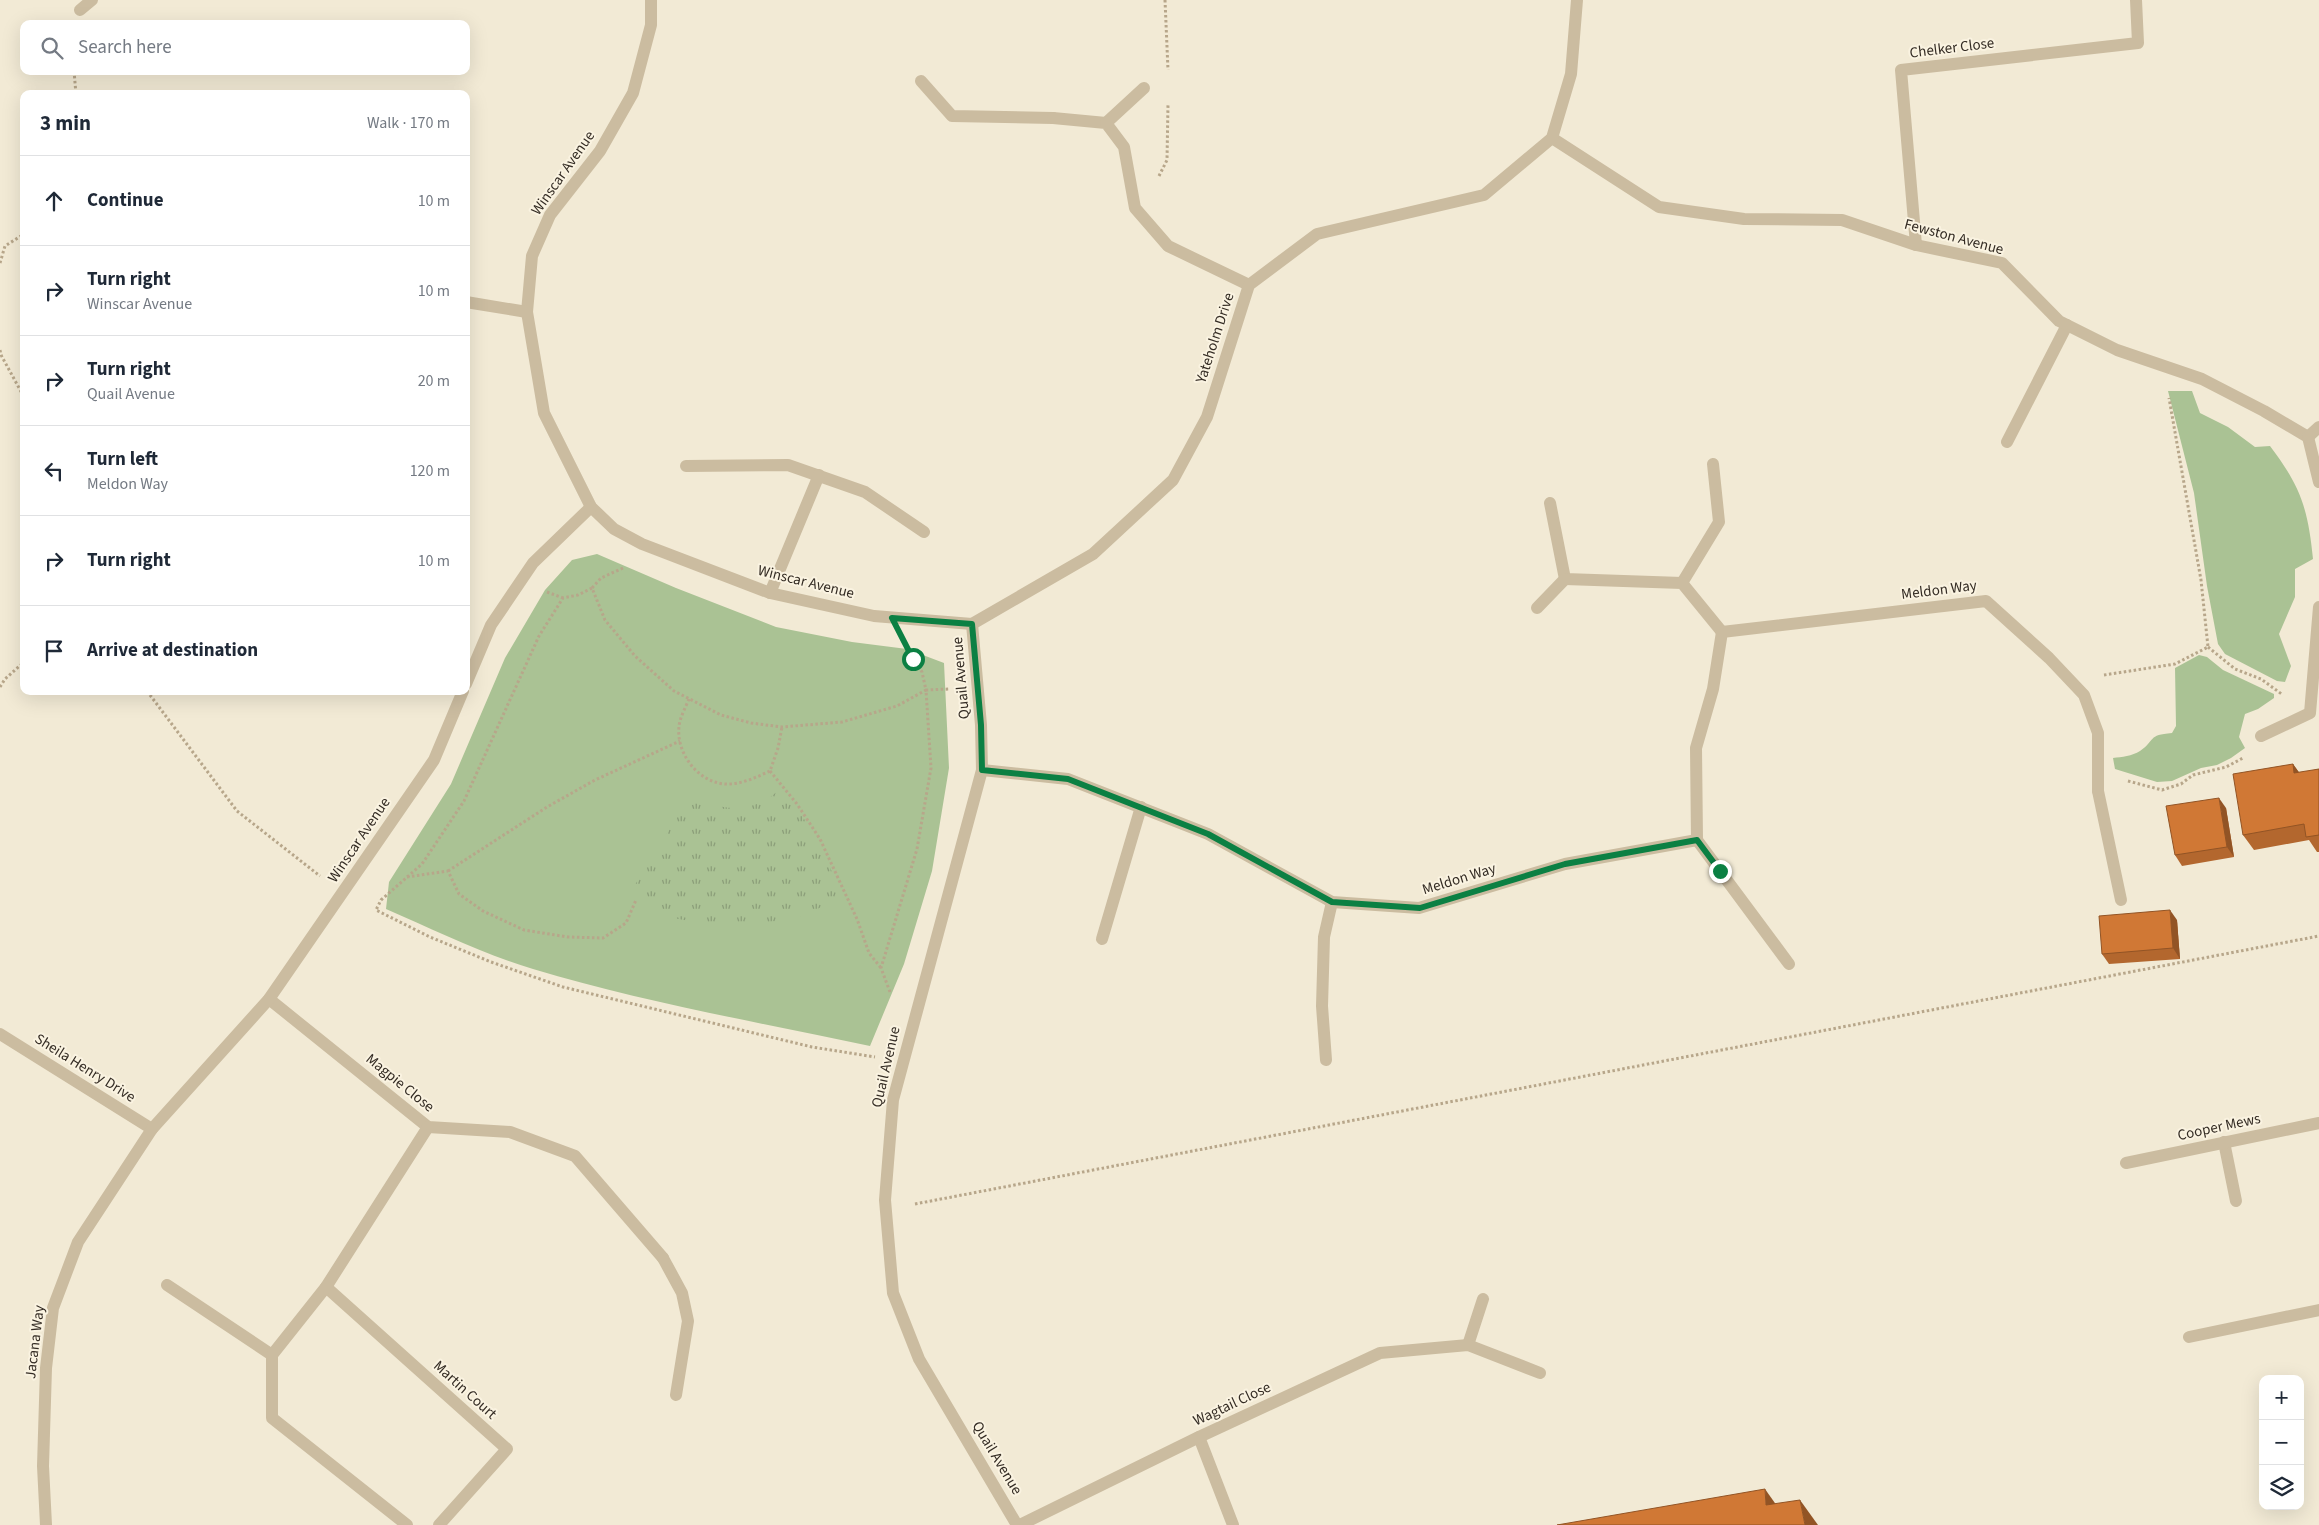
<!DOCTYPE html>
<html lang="en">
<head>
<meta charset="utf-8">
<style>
	body { margin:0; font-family:"Source Sans 3",sans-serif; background:#f2f2f3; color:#1f2937 }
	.controls { position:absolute; right:15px; bottom:15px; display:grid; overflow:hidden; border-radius:10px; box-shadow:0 5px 20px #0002 }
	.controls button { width:45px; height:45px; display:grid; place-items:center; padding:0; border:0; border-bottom:1px solid #e0e1e3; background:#fff; color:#1f2937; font:25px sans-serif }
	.stop { position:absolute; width:15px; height:15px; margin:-11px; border:4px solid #0b8043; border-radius:50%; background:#fff }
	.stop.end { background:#0b8043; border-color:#fff; box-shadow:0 1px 5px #0008 }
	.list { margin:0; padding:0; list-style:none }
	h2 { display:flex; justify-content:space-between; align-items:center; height:65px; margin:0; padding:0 20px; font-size:21px }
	h2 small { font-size:16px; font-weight:400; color:#747a83 }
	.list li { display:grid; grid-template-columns:32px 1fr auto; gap:15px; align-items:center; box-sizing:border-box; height:90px; padding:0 20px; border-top:1px solid #e0e1e3 }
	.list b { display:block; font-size:19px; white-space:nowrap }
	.list p { margin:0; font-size:16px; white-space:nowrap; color:#747a83 }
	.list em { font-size:16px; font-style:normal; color:#747a83 }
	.icon { flex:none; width:28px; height:28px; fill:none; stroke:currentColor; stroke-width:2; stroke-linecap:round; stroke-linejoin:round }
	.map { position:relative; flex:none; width:2319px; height:1525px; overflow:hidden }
	.search { position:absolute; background:#fff; box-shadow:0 5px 20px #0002; left:20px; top:20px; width:450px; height:55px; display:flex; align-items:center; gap:12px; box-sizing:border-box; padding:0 18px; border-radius:10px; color:#747a83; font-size:19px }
	.panel { position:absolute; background:#fff; box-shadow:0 5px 20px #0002; left:20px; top:90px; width:450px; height:605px; border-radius:10px }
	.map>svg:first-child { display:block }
	.grass { fill:#aac294 }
	.park { fill:url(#park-tufts) }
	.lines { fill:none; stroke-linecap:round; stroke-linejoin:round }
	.path { stroke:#b7a68a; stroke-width:3; stroke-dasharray:2.5 2.5; stroke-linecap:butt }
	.service { stroke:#cbbca0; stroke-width:12 }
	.minor { stroke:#cbbca0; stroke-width:12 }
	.wall { fill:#b3672e }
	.shaded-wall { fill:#925425 }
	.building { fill:#d07835; stroke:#925425 }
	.route { stroke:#0b8043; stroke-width:6 }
	.labels { text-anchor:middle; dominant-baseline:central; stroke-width:4; stroke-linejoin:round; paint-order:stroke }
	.street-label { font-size:15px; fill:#342c24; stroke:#faf3e1 }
</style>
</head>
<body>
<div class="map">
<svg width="2319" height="1525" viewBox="0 0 2319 1525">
	<defs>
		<pattern id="park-tufts" width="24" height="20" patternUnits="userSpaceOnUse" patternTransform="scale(1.25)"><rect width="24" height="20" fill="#aac294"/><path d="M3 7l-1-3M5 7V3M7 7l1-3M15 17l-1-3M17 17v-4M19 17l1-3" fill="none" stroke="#8b9e79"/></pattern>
	</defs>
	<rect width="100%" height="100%" fill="#f2ead5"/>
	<g class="grass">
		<path d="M2168,391H2192L2200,413L2228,427L2255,447L2270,446C2301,487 2308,509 2313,559L2295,569V597L2279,634L2291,666L2285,682L2277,681L2225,654L2218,644L2207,586L2194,493Z"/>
		<path d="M597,554L676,588L776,627L852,642L907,649L944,663L949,768L932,871L904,964L870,1046C757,1022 643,1002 533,969C483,954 434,930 386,909L389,882L451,784L505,658L545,590L572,560Z"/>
		<path d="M2199,655L2207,657L2223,670L2274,694V698L2258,709L2245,714L2239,737L2245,748L2231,758L2217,765L2201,768L2172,781L2157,782L2115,769L2113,758C2122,757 2132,756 2140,751C2156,740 2147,735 2172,733L2176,726L2175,668Z"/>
	</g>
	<path class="park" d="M780,790L803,817L829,865L842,896L806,915L755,925H712L673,918L628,896L691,795C714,807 734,813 760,803C767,801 773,794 780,790Z"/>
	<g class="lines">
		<g class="path">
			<polyline points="1165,0 1168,70"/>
			<polyline points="74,71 76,94"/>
			<polyline points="1159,176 1167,160 1168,104"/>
			<polyline points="0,263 5,246 24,234"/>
			<polyline points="0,350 1,355 24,397"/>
			<polyline points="623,568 601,578 592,588 605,620 635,656 674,691 721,715 751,723 782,727 842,722 897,706 926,690 922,672 907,648"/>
			<polyline points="592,588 578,595 563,598 539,636 464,801 422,864 381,900 376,910 430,937 491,962 563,987 812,1047 875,1057"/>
			<polyline points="547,592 563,598"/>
			<polyline points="2208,647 2235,669 2261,679 2283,695"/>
			<polyline points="2104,675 2175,664 2208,647 2201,580 2169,398"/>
			<polyline points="0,687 5,679 24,662"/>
			<polyline points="147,691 237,811 320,876"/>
			<path d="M689,699C686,706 682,714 680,721C673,749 696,782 725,784C740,785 757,777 770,771L778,748L782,727"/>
			<polyline points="770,771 797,804 820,839 857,919 869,953 881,968"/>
			<polyline points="2128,781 2162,790 2181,784 2193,775 2226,767 2243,758"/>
			<polyline points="448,871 547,807 595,780 680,741"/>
			<polyline points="407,877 448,871 459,894 483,911 524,930 568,937 603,938 626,923 636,900"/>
			<polyline points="890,992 881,968 917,849 931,768 926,690 949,689"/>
			<polyline points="915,1204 2319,936"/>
		</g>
		<g class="service">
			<polyline points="921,81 952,116 1053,118"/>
			<polyline points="2007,442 2067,325"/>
			<polyline points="1682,583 1719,522 1713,464"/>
			<polyline points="2098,791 2121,900"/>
			<polyline points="1697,840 1789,964"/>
			<polyline points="1102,939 1141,807"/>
			<polyline points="1326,1060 1322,1006 1324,937 1332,902"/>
			<polyline points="2224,1142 2236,1201"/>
			<polyline points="663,1258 682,1293 688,1321 676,1395"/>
			<polyline points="167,1285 272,1355"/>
			<polyline points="2189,1337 2319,1310"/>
			<polyline points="1199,1437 1233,1525"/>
		</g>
		<g class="minor">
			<polyline points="651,0 651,25 633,93 600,151 550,215 532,256 527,312 544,413 591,507 614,529 642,544 770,593 874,616 972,624"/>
			<polyline points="80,10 92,0"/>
			<polyline points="1053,118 1106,123 1124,147 1135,208 1168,246 1249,285"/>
			<polyline points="1106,123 1144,88"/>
			<polyline points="1552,138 1659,207 1744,219 1842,220 1916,245 2002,263 2059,321 2117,350 2202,379 2264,411 2308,437 2319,482"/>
			<polyline points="1916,245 1901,70 2138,43 2136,0"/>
			<polyline points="466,302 527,312"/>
			<polyline points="2308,437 2319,427"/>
			<polyline points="686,466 788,465 865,492 924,532"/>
			<polyline points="1550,503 1565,579 1682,583 1722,632"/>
			<polyline points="770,593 819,475"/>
			<polyline points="1537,608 1565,579"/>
			<polyline points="972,624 981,725 982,770 893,1100 885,1200 893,1293 919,1359 1017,1525"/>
			<polyline points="972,624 1093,554 1173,480 1207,417 1249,285 1317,234 1484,195 1552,138 1571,74 1577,0"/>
			<polyline points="466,684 491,625 533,563 591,507"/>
			<polyline points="2261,736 2310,713 2319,607"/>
			<polyline points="982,770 1068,779 1208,834 1332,902 1419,908 1565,864 1697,840 1696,748 1713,689 1722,632 1986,601 2049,658 2084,695 2098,733 2098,791"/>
			<polyline points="269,999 428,1127 510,1132 575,1156 663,1258"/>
			<polyline points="0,1034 152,1129"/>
			<polyline points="2126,1163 2319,1123"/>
			<polyline points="326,1287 507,1449 439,1525"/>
			<polyline points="1468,1345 1483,1299"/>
			<polyline points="46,1525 43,1466 46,1368 53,1308 78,1242 152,1129 269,999 434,760 463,691"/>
			<polyline points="407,1525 272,1418 272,1355 326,1287 428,1127"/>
			<polyline points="1020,1525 1199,1437 1380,1353 1468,1345 1540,1373"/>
		</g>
	</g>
	<g class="wall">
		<polygon points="2293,764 2299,773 2319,769 2319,852 2317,852 2309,840 2254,850 2243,835"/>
		<polygon points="2226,808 2234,857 2182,866 2175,855"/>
		<polygon points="2177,920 2180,959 2109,964 2102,954"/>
	</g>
	<g class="shaded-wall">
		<polygon points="2293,764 2304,779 2294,773"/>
		<polygon points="2219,798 2226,808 2234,857 2227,847"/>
		<polygon points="2170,910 2177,920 2180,959 2173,948"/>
		<polygon points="1765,1489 1784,1516 1766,1505"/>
		<polygon points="1800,1500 1818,1525 1805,1525"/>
	</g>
	<g class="building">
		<polygon points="2293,764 2294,773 2319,769 2319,835 2306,837 2304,824 2243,835 2233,774"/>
		<polygon points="2219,798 2227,847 2175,855 2166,806"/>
		<polygon points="2170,910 2173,948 2102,954 2099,916"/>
		<polygon points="1765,1489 1766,1505 1800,1500 1805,1525 1557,1525"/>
	</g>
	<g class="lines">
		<polyline class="route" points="913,659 892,618 972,624 981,725 982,770 1068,779 1208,834 1332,902 1420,908 1565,864 1697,840 1720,871"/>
	</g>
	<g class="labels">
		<g class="street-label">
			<text transform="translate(1952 48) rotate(-7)">Chelker Close</text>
			<text transform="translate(563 173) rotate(-55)">Winscar Avenue</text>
			<text transform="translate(1954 237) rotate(15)">Fewston Avenue</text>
			<text transform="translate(1215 338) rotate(-72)">Yateholm Drive</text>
			<text transform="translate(806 582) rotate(14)">Winscar Avenue</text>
			<text transform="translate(1939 590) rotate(-7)">Meldon Way</text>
			<text transform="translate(961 678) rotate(-95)">Quail Avenue</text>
			<text transform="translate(359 840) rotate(-56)">Winscar Avenue</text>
			<text transform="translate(1459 879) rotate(-17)">Meldon Way</text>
			<text transform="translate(886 1067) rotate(-77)">Quail Avenue</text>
			<text transform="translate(85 1068) rotate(32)">Sheila Henry Drive</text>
			<text transform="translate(400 1083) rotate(39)">Magpie Close</text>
			<text transform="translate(2219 1127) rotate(-12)">Cooper Mews</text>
			<text transform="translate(35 1342) rotate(-83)">Jacana Way</text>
			<text transform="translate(465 1390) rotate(42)">Martin Court</text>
			<text transform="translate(1232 1404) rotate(-25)">Wagtail Close</text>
			<text transform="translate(997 1458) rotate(59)">Quail Avenue</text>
		</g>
	</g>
</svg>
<div class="controls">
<button>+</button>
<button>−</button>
<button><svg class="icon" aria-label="layers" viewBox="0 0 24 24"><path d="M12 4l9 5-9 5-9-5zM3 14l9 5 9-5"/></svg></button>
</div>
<div class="stop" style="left:913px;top:659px"></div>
<div class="stop end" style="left:1720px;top:871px"></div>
<div class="search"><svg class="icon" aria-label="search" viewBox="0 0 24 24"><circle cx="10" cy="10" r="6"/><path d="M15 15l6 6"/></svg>Search here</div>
<section class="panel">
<h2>3 min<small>Walk · 170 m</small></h2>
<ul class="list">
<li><svg class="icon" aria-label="ahead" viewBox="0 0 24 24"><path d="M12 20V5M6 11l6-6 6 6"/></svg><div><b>Continue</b></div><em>10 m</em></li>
<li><svg class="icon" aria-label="right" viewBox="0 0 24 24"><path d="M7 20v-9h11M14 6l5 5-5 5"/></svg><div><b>Turn right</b><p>Winscar Avenue</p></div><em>10 m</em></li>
<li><svg class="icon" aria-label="right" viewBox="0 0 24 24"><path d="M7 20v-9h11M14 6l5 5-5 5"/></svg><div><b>Turn right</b><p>Quail Avenue</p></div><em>20 m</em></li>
<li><svg class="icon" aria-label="left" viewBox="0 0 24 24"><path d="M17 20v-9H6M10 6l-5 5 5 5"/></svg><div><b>Turn left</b><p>Meldon Way</p></div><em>120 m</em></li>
<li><svg class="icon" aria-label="right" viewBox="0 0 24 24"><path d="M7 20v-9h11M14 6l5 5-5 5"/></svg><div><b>Turn right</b></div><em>10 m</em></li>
<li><svg class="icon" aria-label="arrive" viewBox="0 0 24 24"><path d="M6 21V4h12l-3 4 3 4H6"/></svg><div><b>Arrive at destination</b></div></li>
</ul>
</section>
</div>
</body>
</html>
